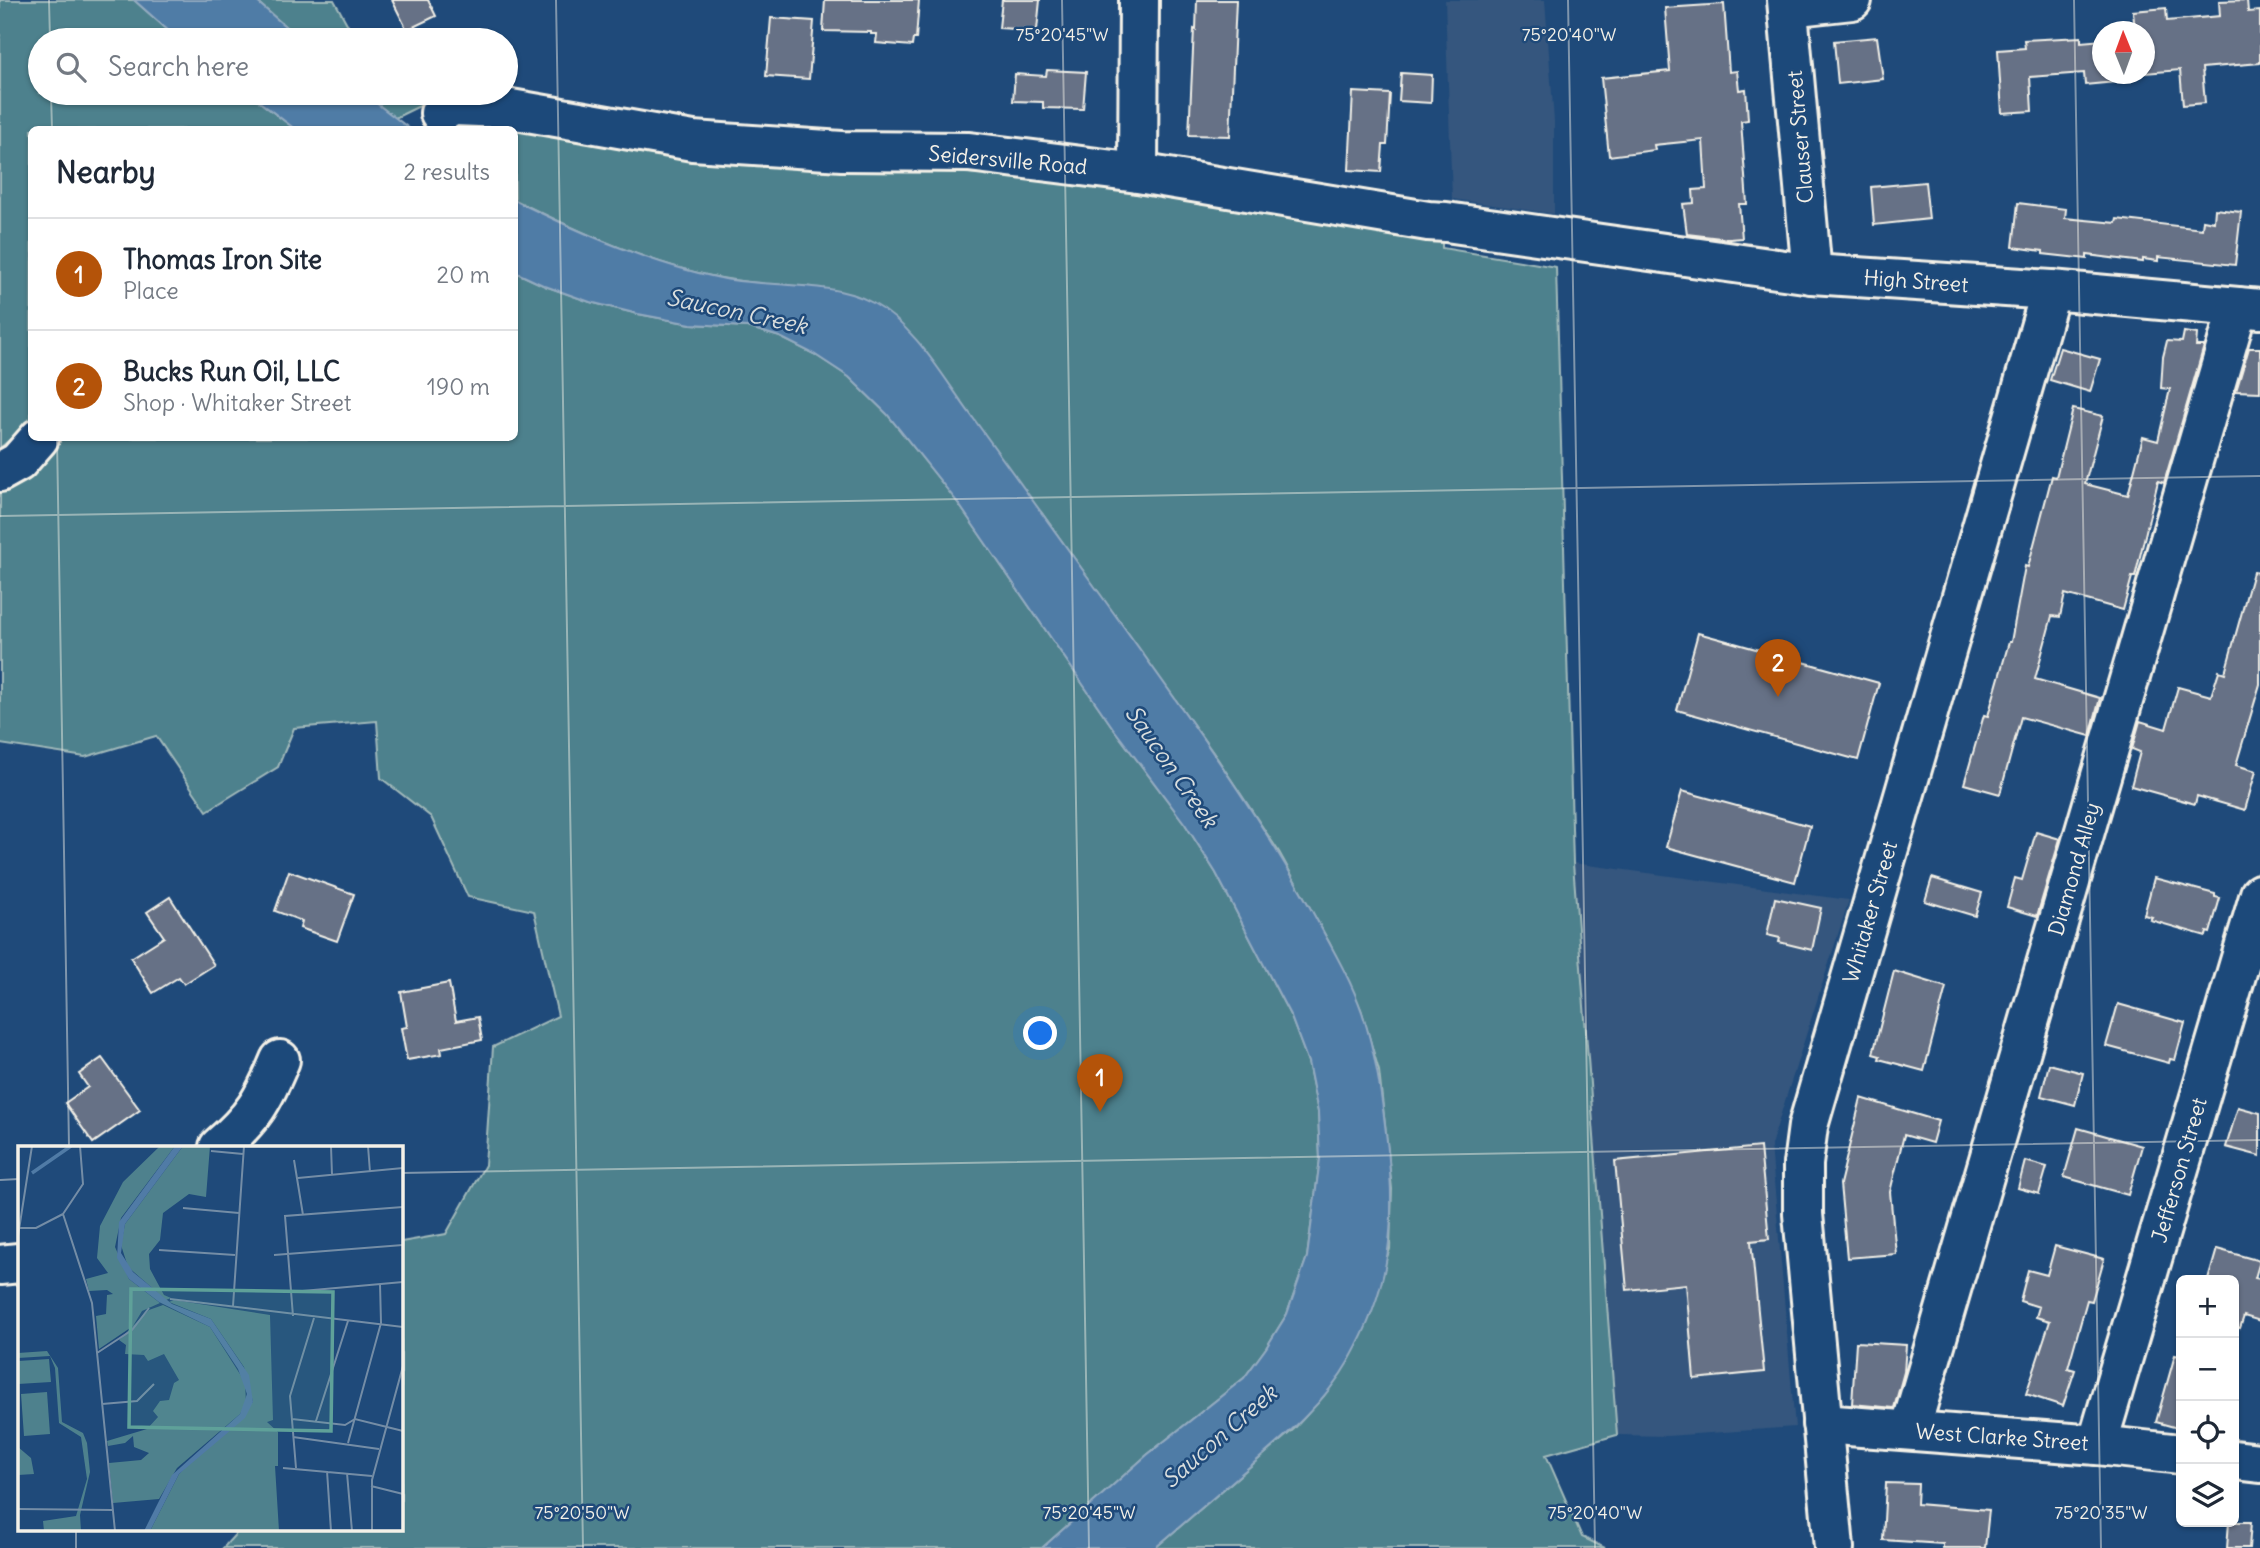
<!DOCTYPE html>
<html lang="en">
<head>
<meta charset="utf-8">
<style>
	body { margin:0; font-family:Delius,sans-serif; background:#f2f2f3; color:#1f2937 }
	.controls { position:absolute; right:21px; bottom:21px; display:grid; overflow:hidden; border-radius:10px; box-shadow:0 2px 5px #0004 }
	.controls button { width:63px; height:63px; display:grid; place-items:center; padding:0; border:0; border-bottom:2px solid #e0e1e3; background:#fff; color:#1f2937; font:35px sans-serif }
	.compass { position:absolute; left:2092px; top:21px; width:63px; height:63px; border-radius:50%; background:#fff; box-shadow:0 2px 5px #0004; rotate:359deg }
	.you { position:absolute; left:1041px; top:1034px; width:24px; height:24px; margin:-18px; border:5px solid #fff; border-radius:50%; background:#1a73e8; box-shadow:0 0 0 10px #1a73e833 }
	.badge { display:grid; place-items:center; width:46px; height:46px; border-radius:50%; background:#b45309; color:#fff; font-size:23px; font-weight:700 }
	.pin { position:absolute; translate:-50% -58px; filter:drop-shadow(0 2px 4px #0008) }
	.pin::after { content:''; position:absolute; top:37px; width:24px; height:21px; background:inherit; clip-path:polygon(0 0,100% 0,50% 100%) }
	.list { margin:0; padding:0; list-style:none }
	h2 { display:flex; justify-content:space-between; align-items:center; height:91px; margin:0; padding:0 28px; font-size:30px }
	h2 small { font-size:23px; font-weight:400; color:#747a83 }
	.list li { display:grid; grid-template-columns:46px 1fr auto; gap:21px; align-items:center; box-sizing:border-box; height:112px; padding:0 28px; border-top:2px solid #e0e1e3 }
	.list b { display:block; font-size:26px; white-space:nowrap }
	.list p { margin:0; font-size:23px; white-space:nowrap; color:#747a83 }
	.list em { font-size:23px; font-style:normal; color:#747a83 }
	.icon { flex:none; width:38px; height:38px; fill:none; stroke:currentColor; stroke-width:2; stroke-linecap:round; stroke-linejoin:round }
	.map { position:relative; flex:none; width:2260px; height:1548px; overflow:hidden }
	.search { position:absolute; background:#fff; box-shadow:0 2px 5px #0004; left:28px; top:28px; width:490px; height:77px; display:flex; align-items:center; gap:18px; box-sizing:border-box; padding:0 24px; border-radius:38px; color:#747a83; font-size:26px }
	.panel { position:absolute; background:#fff; box-shadow:0 2px 5px #0004; left:28px; top:126px; width:490px; height:315px; border-radius:10px }
	.map>svg:first-child { display:block }
	.built { fill:#34567e }
	.green { fill:#4e818d; stroke:#a1b9ba; stroke-width:2 }
	.water { fill:#507ba6; stroke:#92aac0; stroke-width:2 }
	.building { fill:#667186; stroke:#f4f1e8; stroke-width:2 }
	.lines { fill:none; stroke-linecap:round; stroke-linejoin:round }
	.minor-casing { stroke:#f4f1e8; stroke-width:44 }
	.minor { stroke:#1f4a7a; stroke-width:38 }
	.ticks { fill:none; stroke:#f4f1e8; stroke-width:2; stroke-opacity:0.45 }
	.labels { text-anchor:middle; dominant-baseline:central; stroke-width:5; stroke-linejoin:round; paint-order:stroke }
	.street-label { font-size:21px; fill:#f4f1e8; stroke:#1f4a7a }
	.water-label { font-size:23px; font-style:italic; fill:#dbdfde; stroke:#1f4a7a }
	.inset-river { fill:none; stroke:#507ba6; stroke-width:3.5 }
	.inset-road { fill:none; stroke:#748da6; stroke-width:2 }
	.view { fill:#5fa199; fill-opacity:0.15; stroke:#5fa199; stroke-width:3.5 }
	.inset-edge { fill:none; stroke:#f4f1e8; stroke-width:3.5 }
	.ticks-label { font-size:18px; text-anchor:middle; fill:#f4f1e8; stroke:#1f4a7a; stroke-width:5; stroke-linejoin:round; paint-order:stroke }
</style>
</head>
<body>
<div class="map">
<svg width="2260" height="1548" viewBox="0 0 2260 1548">
	<rect width="100%" height="100%" fill="#1f4a7a"/>
	<filter id="ink" filterUnits="userSpaceOnUse"><feTurbulence type="fractalNoise" baseFrequency=".0143" numOctaves="2"/><feDisplacementMap in="SourceGraphic" scale="14" xChannelSelector="R" yChannelSelector="G"/><feConvolveMatrix kernelMatrix="1 2 1 2 8 2 1 2 1" color-interpolation-filters="sRGB"/></filter>
	<g filter="url(#ink)">
		<g class="built">
			<polygon points="1445,0 1545,0 1554,121 1554,214 1452,199"/>
			<polygon points="1573,863 1849,900 1771,1145 1795,1427 1667,1436 1617,1435"/>
		</g>
		<g class="green">
			<polygon points="0,0 134,0 179,40 40,40 40,93 248,93 295,129 32,130 31,421 0,448"/>
			<polygon points="255,0 334,0 356,40 301,40"/>
			<polygon points="363,93 446,93 395,118"/>
			<path d="M478,118L695,154L1107,183L1442,239V248L1556,267L1573,863L1617,1435L1546,1455L1582,1537L1605,1548H1155L1294,1429L1324,1396L1349,1360L1390,1249L1392,1189L1379,1071L1361,1009L1330,944L1279,852L1217,758L1041,512L811,287C771,285 732,282 694,272C632,256 571,228 515,200L514,130H438Z"/>
			<polygon points="515,272 545,286 590,302 638,314 691,324 747,327 780,337 814,354 849,377 887,414 958,503 1113,728 1185,824 1216,873 1291,1017 1308,1062 1318,1112 1320,1159 1307,1257 1287,1314 1266,1348 1244,1378 1147,1455 1042,1548 223,1548 240,1529 401,1529 401,1242 446,1234 485,1165 493,1047 558,1016 534,911 468,897 431,817 381,778 377,721 294,728 278,767 207,811 156,736 85,757 0,744 0,484 57,438 514,438"/>
		</g>
		<g class="water">
			<polygon points="134,0 255,0 301,40 179,40"/>
			<polygon points="248,93 363,93 410,129 295,129"/>
			<path d="M514,200C581,233 652,265 725,279C770,287 834,281 873,303C916,327 942,376 971,415C1015,476 1059,537 1103,598C1176,700 1251,801 1312,911C1329,943 1350,977 1362,1012C1376,1054 1382,1097 1387,1141C1397,1222 1391,1286 1350,1359C1325,1403 1286,1436 1248,1468C1217,1495 1186,1521 1155,1548H1042L1147,1455L1244,1378L1266,1348L1287,1314L1307,1257L1320,1159L1318,1112L1308,1062L1291,1017L1216,873L1185,824L1113,728L958,503L887,414L849,377L814,354L780,337L747,327L691,324L638,314L590,302L545,286L515,272Z"/>
		</g>
		<g class="building">
			<polygon points="392,0 428,0 436,16 407,30"/>
			<polygon points="825,0 919,0 916,39 913,39 912,46 876,43 877,34 871,34 871,32 823,31"/>
			<polygon points="1002,0 1040,0 1037,30 999,28"/>
			<polygon points="1197,0 1236,0 1230,136 1189,135 1194,29 1196,30"/>
			<polygon points="2247,0 2248,12 2260,11 2260,63 2202,68 2205,103 2183,105 2180,70 2145,73 2145,32 2135,32 2133,11 2166,8 2167,21 2220,16 2219,1"/>
			<polygon points="1724,4 1729,72 1737,71 1739,90 1746,89 1748,120 1741,121 1747,204 1739,204 1742,238 1729,239 1687,234 1683,204 1694,203 1693,190 1706,189 1703,140 1654,145 1655,150 1609,156 1601,78 1670,71 1665,8"/>
			<polygon points="771,18 814,21 809,79 766,76"/>
			<polygon points="1877,37 1883,79 1838,84 1834,41"/>
			<polygon points="2081,37 2081,42 2103,40 2103,74 2141,74 2114,76 2115,82 2085,85 2084,73 2030,77 2032,111 2002,113 1998,50 2025,48 2024,40"/>
			<polygon points="1047,70 1086,72 1083,109 1043,108 1043,102 1013,101 1015,74 1046,76"/>
			<polygon points="1401,73 1432,75 1431,103 1399,101"/>
			<polygon points="1353,92 1390,94 1387,145 1383,145 1381,172 1349,170"/>
			<polygon points="1925,182 1929,219 1874,225 1871,187"/>
			<polygon points="2018,203 2066,209 2065,218 2116,223 2117,219 2202,229 2203,220 2214,222 2215,209 2241,212 2235,265 2158,257 2158,261 2143,259 2143,262 2087,255 2087,259 2043,254 2043,251 2013,247"/>
			<polygon points="2184,332 2197,334 2196,346 2204,346 2164,483 2158,481 2135,577 2132,577 2123,610 2065,594 2060,617 2052,616 2035,679 2100,698 2090,736 2021,717 2000,794 1964,784 1984,715 1988,716 2009,642 2011,642 2025,566 2028,567 2052,476 2056,477 2073,409 2103,416 2085,484 2128,495 2143,437 2158,441 2170,389 2161,388 2163,357 2167,341 2182,342"/>
			<polygon points="2060,348 2100,359 2090,392 2050,380"/>
			<polygon points="2249,348 2260,348 2260,392 2236,391"/>
			<polygon points="2253,572 2260,573 2260,684 2236,765 2256,771 2245,810 2197,796 2195,804 2131,786 2140,752 2132,749 2140,721 2166,729 2178,687 2211,696 2219,671 2225,673"/>
			<polygon points="1698,633 1879,683 1858,760 1677,710"/>
			<polygon points="1682,791 1810,826 1795,882 1666,847"/>
			<polygon points="2036,832 2060,839 2037,916 2007,907 2015,878 2022,880"/>
			<polygon points="289,871 354,894 337,941 300,928 302,921 275,911"/>
			<polygon points="1932,878 1982,893 1975,916 1925,901"/>
			<polygon points="2154,878 2215,894 2215,897 2220,898 2210,933 2207,932 2206,936 2150,920 2152,917 2144,915"/>
			<polygon points="170,897 214,965 184,984 179,977 153,993 131,958 164,937 147,912"/>
			<polygon points="1775,898 1821,908 1812,950 1779,942 1780,938 1767,935"/>
			<polygon points="1894,971 1946,987 1924,1071 1879,1059 1880,1056 1873,1054"/>
			<polygon points="449,983 456,1021 478,1017 482,1040 441,1048 442,1054 407,1060 401,1028 407,1027 401,992"/>
			<polygon points="2118,1004 2185,1023 2175,1060 2170,1059 2169,1063 2106,1046"/>
			<polygon points="102,1058 140,1110 93,1143 65,1103 88,1087 79,1074"/>
			<polygon points="2049,1064 2083,1073 2075,1105 2041,1096"/>
			<polygon points="1861,1098 1938,1121 1932,1143 1904,1135 1890,1192 1896,1254 1847,1258 1840,1184"/>
			<polygon points="2238,1107 2260,1113 2260,1156 2226,1147"/>
			<polygon points="2078,1128 2142,1146 2128,1195 2064,1177"/>
			<polygon points="1760,1147 1769,1239 1751,1241 1764,1372 1694,1379 1686,1284 1627,1290 1615,1161"/>
			<polygon points="2025,1161 2047,1167 2039,1194 2018,1188"/>
			<polygon points="2055,1246 2104,1259 2092,1301 2087,1300 2068,1368 2075,1370 2063,1406 2026,1394 2050,1321 2036,1317 2039,1307 2020,1301 2028,1270 2047,1275"/>
			<polygon points="2217,1249 2260,1261 2255,1278 2260,1279 2260,1321 2244,1316 2240,1328 2234,1327 2234,1280 2208,1280"/>
			<polygon points="1856,1342 1906,1345 1904,1372 1894,1408 1852,1404"/>
			<polygon points="2175,1355 2181,1356 2181,1429 2156,1422"/>
			<polygon points="1886,1483 1918,1484 1917,1504 1989,1510 1985,1548 1943,1548 1943,1544 1883,1540"/>
			<polygon points="2229,1522 2251,1522 2249,1548 2227,1548"/>
		</g>
		<g class="lines">
			<defs>
				<g id="minor">
					<polyline points="1787,0 1812,274"/>
					<polyline points="1788,7 1852,0"/>
					<polyline points="440,113 453,106 505,108 693,141 842,151 969,152 1138,173 1428,221 1446,222 1812,274 2051,290 2260,309"/>
					<polyline points="1138,173 1139,0"/>
					<polyline points="0,472 18,462 39,438"/>
					<path d="M219,1147C253,1118 263,1101 280,1060"/>
					<polyline points="0,1265 19,1263"/>
					<polyline points="1822,1424 2097,1445 2181,1454"/>
					<polyline points="1910,1430 2238,307"/>
					<polyline points="2097,1445 2260,894"/>
					<polyline points="2234,1460 2260,1463"/>
					<polyline points="1834,1548 1803,1214 1803,1164 1808,1126 2051,290"/>
				</g>
			</defs>
			<use href="#minor" class="minor-casing"/>
			<use href="#minor" class="minor"/>
		</g>
	</g>
	<path class="ticks" d="M49,0L50,40M556,0L583,1548M1062,0L1089,1548M1568,0L1595,1548M2074,0L2101,1548M51,93L52,130M57,438L69,1147M0,516L2260,476M401,1173L2260,1140M0,1180L19,1179M76,1529V1548"/>
	<g class="labels">
		<g class="street-label">
			<text transform="translate(1800 137) rotate(-95)">Clauser Street</text>
			<text transform="translate(1008 160) rotate(5)">Seidersville Road</text>
			<text transform="translate(1916 281) rotate(4)">High Street</text>
			<text transform="translate(2074 869) rotate(-74)">Diamond Alley</text>
			<text transform="translate(1870 912) rotate(-74)">Whitaker Street</text>
			<text transform="translate(2179 1170) rotate(-74)">Jefferson Street</text>
			<text transform="translate(2002 1437) rotate(4)">West Clarke Street</text>
		</g>
		<g class="water-label">
			<text transform="translate(737 311) rotate(12)">Saucon Creek</text>
			<text transform="translate(1172 766) rotate(55)">Saucon Creek</text>
			<text transform="translate(1219 1436) rotate(-41)">Saucon Creek</text>
		</g>
	</g>
	<g transform="translate(18 1146)">
		<rect width="385" height="385" fill="#1f4a7a"/>
		<path d="M142,0H157L103,72L97,101L111,133L142,157L124,165L115,180L81,203L78,170L88,168L89,149L95,148L89,144L71,145L68,133L90,127L79,112L82,80L105,36ZM165,0H192L188,51L171,48L145,67L142,94L131,108L132,123L146,149L153,152L148,154L110,121L103,99L107,78ZM156,154L252,169L255,274L249,276L260,286V320H257L261,385H132L161,328L235,256L226,221L193,173L151,156ZM145,159L192,181L227,236L228,257L222,268L159,322L141,353L95,357L91,317L123,314L131,307L116,301L115,290L107,297L90,300L89,295L129,283L140,271L135,265L142,255L151,254L156,237L161,234L146,208L130,215L126,209L107,208L108,199L101,194L131,164ZM29,205L40,222L44,276L65,287L69,297L72,326L62,369L63,385H26L25,375L58,370L69,333L63,291L41,277L37,222L32,210L0,212V207ZM31,213L33,236L0,238V215ZM29,246L32,288L6,290L3,248ZM0,301L13,312L16,328L0,329Z" fill="#4e818d"/>
		<path d="M157,0H165L107,78L103,107L115,126L154,158L193,173L231,229L235,256L227,272L161,328L132,385H126L154,329L222,268L229,248L220,223L192,181L141,156L111,133L99,112L101,76Z" fill="#507ba6"/>
		<path class="inset-river" d="M14,27L53,0"/>
		<path class="inset-road" d="M313,0L314,29M350,0L352,26M193,5L225,8M276,14L285,69M280,32L385,22M165,62L221,67M45,68L74,157L97,385M45,68L65,38L62,0M2,82H18L45,68M0,90L14,0M141,104L217,109M256,109L385,99M273,146L385,136M152,153L385,181M215,160L226,0M275,170L267,70L385,61M79,207L114,184L131,162M84,258L119,255L136,238M274,273L327,279L337,273L385,285M298,275L330,175M275,291L361,303M330,297L363,177L362,138M265,322L354,330M278,322L272,250L296,172M309,325L313,385M329,327L334,385M353,340L385,348M0,363L94,364M354,385V334L385,220"/>
		<path class="view" d="M113,143L315,146L313,285L111,281Z"/>
		<rect width="385" height="385" class="inset-edge"/>
	</g>
	<g class="ticks-label">
		<text x="1062" y="41">75°20'45"W</text>
		<text x="1569" y="41">75°20'40"W</text>
		<text x="582" y="1519">75°20'50"W</text>
		<text x="1089" y="1519">75°20'45"W</text>
		<text x="1595" y="1519">75°20'40"W</text>
		<text x="2101" y="1519">75°20'35"W</text>
	</g>
</svg>
<div class="controls">
<button>+</button>
<button>−</button>
<button><svg class="icon" aria-label="locate" viewBox="0 0 24 24"><circle cx="12" cy="12" r="6"/><path d="M12 2v4M12 18v4M2 12h4M18 12h4"/></svg></button>
<button><svg class="icon" aria-label="layers" viewBox="0 0 24 24"><path d="M12 4l9 5-9 5-9-5zM3 14l9 5 9-5"/></svg></button>
</div>
<svg class="compass" viewBox="-18 -18 36 36"><path d="M0-13l5 13h-10z" fill="#e53935"/><path d="M0 13l5-13h-10z" fill="#747a83"/></svg>
<div class="you"></div>
<div class="pin badge" style="left:1100px;top:1112px">1</div>
<div class="pin badge" style="left:1778px;top:697px">2</div>
<div class="search"><svg class="icon" aria-label="search" viewBox="0 0 24 24"><circle cx="10" cy="10" r="6"/><path d="M15 15l6 6"/></svg>Search here</div>
<section class="panel">
<h2>Nearby<small>2 results</small></h2>
<ul class="list">
<li><span class="badge">1</span><div><b>Thomas Iron Site</b><p>Place</p></div><em>20 m</em></li>
<li><span class="badge">2</span><div><b>Bucks Run Oil, LLC</b><p>Shop · Whitaker Street</p></div><em>190 m</em></li>
</ul>
</section>
</div>
</body>
</html>
